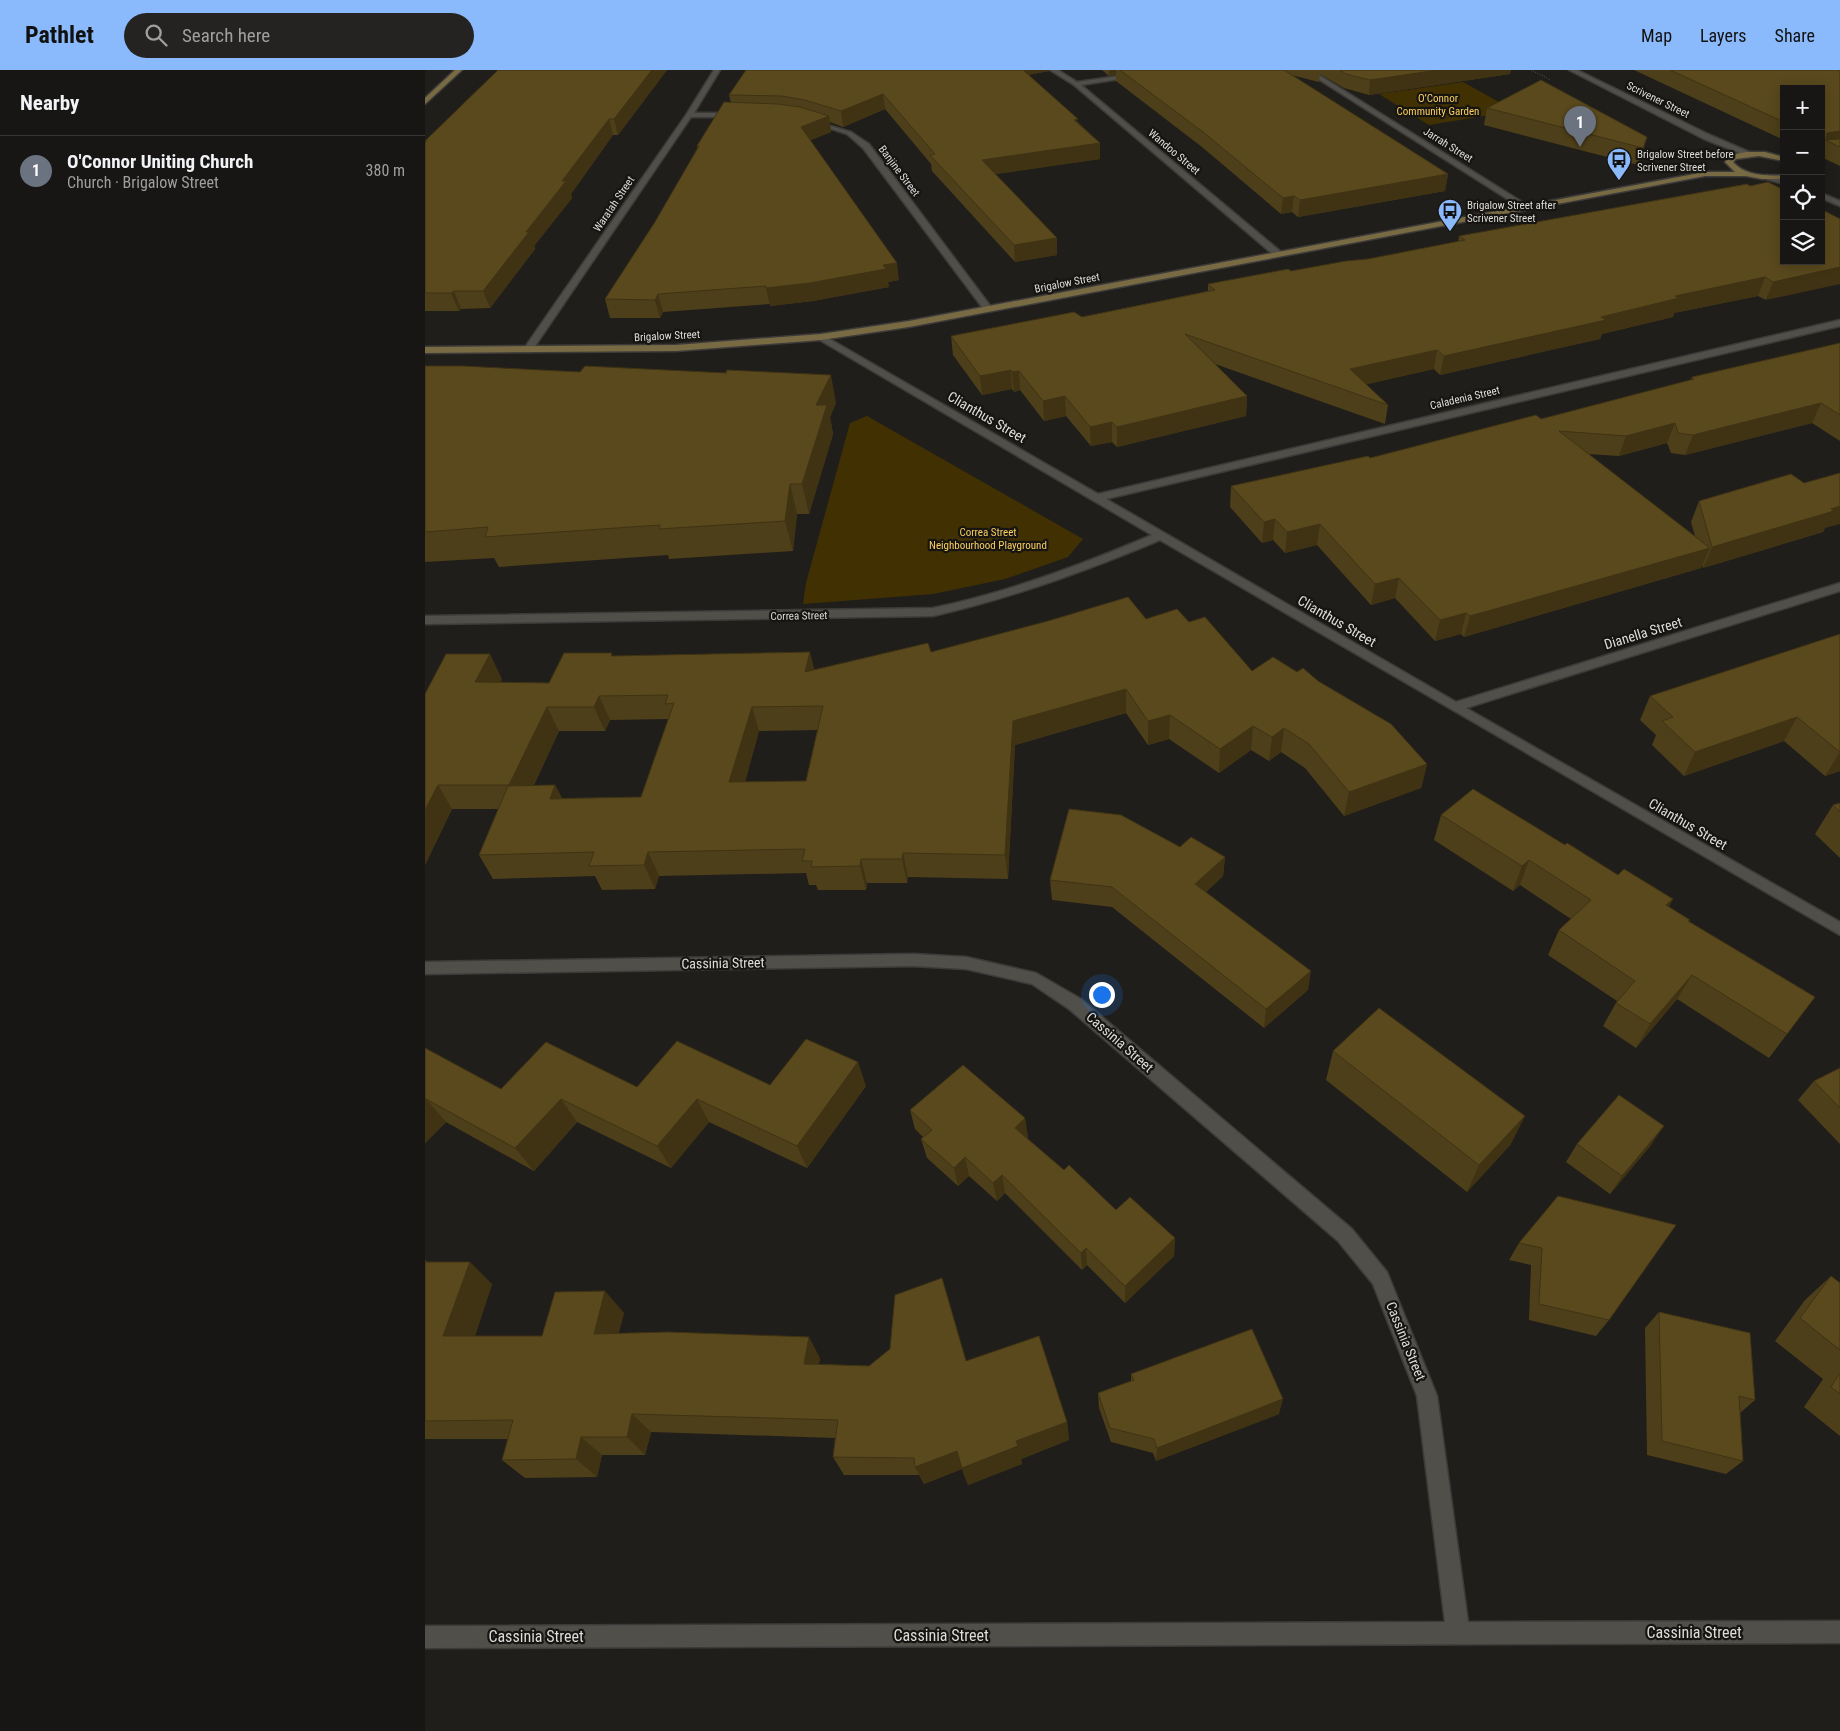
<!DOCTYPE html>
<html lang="en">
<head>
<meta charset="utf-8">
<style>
	body { margin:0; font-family:"Roboto Condensed",sans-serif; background:#252322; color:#f1f3f6 }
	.controls { position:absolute; right:15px; top:15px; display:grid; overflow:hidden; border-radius:0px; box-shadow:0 2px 12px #0003 }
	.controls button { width:45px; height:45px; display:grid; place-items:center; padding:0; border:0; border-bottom:1px solid #363534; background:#181614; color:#f1f3f6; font:25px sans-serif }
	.you { position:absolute; left:676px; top:924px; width:18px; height:18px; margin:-12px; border:4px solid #fff; border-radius:50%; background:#1a73e8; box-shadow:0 0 0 8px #1a73e833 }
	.badge { display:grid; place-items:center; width:32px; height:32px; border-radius:50%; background:#8abafc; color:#fff; font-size:16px; font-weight:700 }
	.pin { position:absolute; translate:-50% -41px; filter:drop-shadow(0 1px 2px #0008) }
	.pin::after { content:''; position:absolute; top:26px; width:18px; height:15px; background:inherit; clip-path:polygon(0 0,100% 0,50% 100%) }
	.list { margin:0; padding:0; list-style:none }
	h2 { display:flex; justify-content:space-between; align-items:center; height:65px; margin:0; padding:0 20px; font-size:21px }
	h2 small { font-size:16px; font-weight:400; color:#9f9fa0 }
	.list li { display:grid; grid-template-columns:32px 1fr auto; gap:15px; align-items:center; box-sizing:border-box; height:70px; padding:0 20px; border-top:1px solid #363534 }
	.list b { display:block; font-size:19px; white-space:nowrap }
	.list p { margin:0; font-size:16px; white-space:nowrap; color:#9f9fa0 }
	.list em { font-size:16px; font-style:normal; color:#9f9fa0 }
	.icon { flex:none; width:28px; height:28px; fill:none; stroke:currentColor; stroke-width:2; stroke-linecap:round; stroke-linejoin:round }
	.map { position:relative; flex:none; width:1415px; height:1661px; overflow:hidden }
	header { display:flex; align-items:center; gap:30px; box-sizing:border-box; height:70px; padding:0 25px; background:#8abafc; color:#111 }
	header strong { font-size:24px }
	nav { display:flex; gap:28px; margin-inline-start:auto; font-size:18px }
	.search { width:350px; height:45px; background:#252322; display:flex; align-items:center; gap:12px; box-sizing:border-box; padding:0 18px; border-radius:28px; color:#9f9fa0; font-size:19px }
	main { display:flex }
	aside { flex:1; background:#181614 }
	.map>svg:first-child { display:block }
	.green { fill:#413102 }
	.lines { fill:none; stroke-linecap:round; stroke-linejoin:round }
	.street-casing { stroke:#3d3b39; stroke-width:3 }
	.secondary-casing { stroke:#3d3b39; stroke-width:3 }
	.path { stroke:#888684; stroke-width:1; stroke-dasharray:0.5 2; stroke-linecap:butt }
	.street { fill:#504f4a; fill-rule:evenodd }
	.secondary { fill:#786a43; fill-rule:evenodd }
	.wall { fill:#4d3f19; fill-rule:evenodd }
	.shaded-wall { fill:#3f3314 }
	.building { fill:#5a491d; stroke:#3f3314; fill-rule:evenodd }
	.labels { text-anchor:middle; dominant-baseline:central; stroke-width:4.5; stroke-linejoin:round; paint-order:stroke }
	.far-park-label { font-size:11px; fill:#facf5e; stroke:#171512 }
	.far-street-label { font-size:11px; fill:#dedddb; stroke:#171512 }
	.far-poi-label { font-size:11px; fill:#dedddb; stroke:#171512; text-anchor:start }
	.street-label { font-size:14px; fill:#dedddb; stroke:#171512 }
	.near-street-label { font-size:16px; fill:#dedddb; stroke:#171512 }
</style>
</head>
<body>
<header>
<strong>Pathlet</strong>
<div class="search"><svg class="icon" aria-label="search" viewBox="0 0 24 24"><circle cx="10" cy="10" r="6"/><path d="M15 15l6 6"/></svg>Search here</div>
<nav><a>Map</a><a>Layers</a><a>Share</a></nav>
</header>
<main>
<aside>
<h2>Nearby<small></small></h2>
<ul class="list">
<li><span class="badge" style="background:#6b7280">1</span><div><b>O'Connor Uniting Church</b><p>Church · Brigalow Street</p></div><em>380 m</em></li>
</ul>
</aside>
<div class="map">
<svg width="1415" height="1661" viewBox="0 0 1415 1661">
	<rect width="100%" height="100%" fill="#201e1b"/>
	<g class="green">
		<polygon points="1038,12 1090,41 1004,55 954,24"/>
		<polygon points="442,346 658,469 643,487 580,509 508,524 378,534 381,513 425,353"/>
	</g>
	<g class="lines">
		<defs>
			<g id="street">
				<polygon points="289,0 295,0 269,43 309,43 312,45 309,47 266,47 106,282 100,282 98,280 261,45"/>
				<polygon points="625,0 633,0 652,12 736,0 752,0 656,15 856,182 856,186 850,186 649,15"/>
				<polygon points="879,0 886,0 1105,137 1098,139"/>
				<polygon points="1144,0 1152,0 1285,65 1329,84 1322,86 1279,69"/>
				<polygon points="385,50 426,62 444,74 566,237 566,241 560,241 438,78 422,64 385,52"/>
				<polygon points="1341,105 1359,109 1359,114 1341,109"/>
				<polygon points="1396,123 1415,131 1415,136 1396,128"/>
				<path d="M1415,250V256L681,429L1031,632L1415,513V521L1041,638L1415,852V865L735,470C661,501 587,528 508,546L0,554V546L508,538C584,522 656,495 727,465L393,269L391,267L396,264L673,424Z"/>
				<polygon points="488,884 541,887 611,903 656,929 927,1159 962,1202 1012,1326 1043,1552 1415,1551 1415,1573 0,1578 0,1556 1020,1552 992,1326 948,1214 913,1171 644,939 607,914 541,899 488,896 0,904 0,892"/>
			</g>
			<g id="secondary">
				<polygon points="30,0 37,0 0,34 0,28"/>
				<path d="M1321,82H1340L1359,87V91L1334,86L1311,89L1308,92C1320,106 1341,106 1359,105V109H1337L1321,106H1280L484,257L396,270L251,281L0,283V277L251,275L396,264L484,251L1280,102H1310L1300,92L1305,85Z"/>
			</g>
		</defs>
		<use href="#street" class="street-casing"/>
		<use href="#secondary" class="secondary-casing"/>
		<polyline class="path" points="1106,0 1126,10"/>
		<use href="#street" class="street"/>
		<use href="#secondary" class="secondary"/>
	</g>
	<g class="wall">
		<polygon points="242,0 193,65 188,65 146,124 147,128 109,176 110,179 65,238 36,239 34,241 0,241 0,71"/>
		<polygon points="321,0 624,0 624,1 603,5 675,73 675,89 570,104 632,168 632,185 590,192 507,101 506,94 460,39 418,57 405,52 406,62 385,70 474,210 463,212 464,217 388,231 345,236 345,234 238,242 235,248 185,248 180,229 230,152 272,79 272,76 306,33 304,25"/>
		<polygon points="677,0 1086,0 1085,4 944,25 919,18 895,4 894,12 866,5 1023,104 1020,121 873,147 867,142 856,144 777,77 691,11 691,5 684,6"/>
		<polygon points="1209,0 1415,0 1415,96 1396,87 1396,19 1359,19 1359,70"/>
		<polygon points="1062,38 1222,67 1217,84 1213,95 1059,55"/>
		<polygon points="1034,166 1359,191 1341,230 1333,226 1249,243 1248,247 1177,264 1175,269 1015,305 1009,299 941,314 963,335 960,354 790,294 822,326 821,346 692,377 687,372 666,376 641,346 619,351 595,320 589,322 587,319 557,325 528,285 526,266 657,247 783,221 783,214 943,189 1033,172"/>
		<polygon points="1415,273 1415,371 1387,353 1260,385 1246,383 1242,373 1194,386 1163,384 1270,466 1266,452 1274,431 1400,458 1398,462 1278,498 1277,495 1276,498 1039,567 1036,564 1010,571 970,528 946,535 892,475 860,483 848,470 837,473 805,437 806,416 945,388 1116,349 1266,310 1267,307"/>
		<polygon points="0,296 411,333 405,347 408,364 384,444 372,444 368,481 244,489 243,485 74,497 69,488 0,492"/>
		<path d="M721,549L764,552L827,601L872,602L893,611L1002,694L996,718L919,746L880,698L856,682L844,691L826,680L794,703L744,669L723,675L701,643L590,675L583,809L483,807L482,813H442L441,820H393L391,815H384L381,803L234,806L230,819L177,820L170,806L68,809L54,785L73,739H27L0,795V624L77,609L75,612L124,613L188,586L389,600ZM243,649L216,727L137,728L130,715H109L134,661H180L185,650ZM393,660L381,711L320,712L334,661Z"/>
		<polygon points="1415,564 1415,701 1400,706 1359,671 1259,706 1227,675 1231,665 1215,650 1225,626"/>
		<polygon points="1415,733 1415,788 1390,764 1408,735"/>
		<polygon points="1016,745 1140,775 1243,837 1265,850 1264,852 1390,927 1344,988 1252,929 1211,978 1178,956 1192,931 1123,885 1134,860 1146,849 1095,815 1088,821 1009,770"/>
		<polygon points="755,777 800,787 798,806 781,822 883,920 839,958 687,837 627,830 625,810"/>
		<polygon points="0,978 76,1019 345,1015 441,1016 382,1098 284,1052 246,1098 152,1052 109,1101 21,1052 0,1073"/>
		<polygon points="908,981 1086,1074 1042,1122 901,1010"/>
		<polygon points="1415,998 1415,1074 1373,1030 1389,1011"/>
		<polygon points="485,1040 600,1048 603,1068 602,1069 639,1100 691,1140 750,1168 749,1186 700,1233 662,1195 657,1200 580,1123 572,1131 544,1106 533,1116 502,1088 496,1069 498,1067 490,1059"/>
		<polygon points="1152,1074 1226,1075 1185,1124 1141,1092"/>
		<polygon points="1133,1126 1184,1250 1171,1266 1104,1250 1106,1195 1084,1190 1094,1173"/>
		<polygon points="0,1190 3,1192 67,1214 50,1266 117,1266 199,1243 193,1264 395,1288 394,1294 444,1296 542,1291 642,1352 644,1370 596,1389 597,1394 543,1415 537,1399 499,1414 494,1405 419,1405 408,1387 410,1368 226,1362 220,1385 177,1385 172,1407 100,1408 77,1390 83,1369 0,1369"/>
		<polygon points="1406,1206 1415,1213 1415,1366 1379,1337 1398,1309 1350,1271 1380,1230"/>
		<polygon points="1234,1242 1330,1330 1315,1343 1318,1391 1301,1404 1222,1385 1220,1258"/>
		<polygon points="706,1304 854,1344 731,1391 728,1383 686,1372 674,1338 673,1323 706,1311"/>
	</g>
	<g class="shaded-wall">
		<polygon points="227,0 242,0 193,65 189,49"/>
		<polygon points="590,0 624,0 624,1 590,7"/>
		<polygon points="684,0 691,0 691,5 684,6"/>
		<polygon points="1013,0 1086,0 1085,4 944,25 945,10"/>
		<polygon points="458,24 460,39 418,57 416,41"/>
		<polygon points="404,46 406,62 379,73 376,57"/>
		<polygon points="184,49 188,65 146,124 147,128 109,176 110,179 65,238 58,221 137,111"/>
		<polygon points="1415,61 1415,75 1399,70 1402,63"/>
		<polygon points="1222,67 1217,84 1213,95 1218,78"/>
		<polygon points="675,73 675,89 558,106 557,90"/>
		<polygon points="1023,104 1020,121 873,147 875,130"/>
		<polygon points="869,126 867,142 856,144 858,128"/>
		<polygon points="632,168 632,185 590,192 589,175"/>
		<polygon points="472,193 474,210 463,212 464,217 388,231 345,236 341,218"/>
		<polygon points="1415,197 1415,214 1341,230 1348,212"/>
		<polygon points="1340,207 1333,226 1249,243 1248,247 1177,264 1175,269 1015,305 1019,286 1176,247 1250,226"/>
		<polygon points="29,221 36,239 34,241 26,223"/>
		<polygon points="233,224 238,242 235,248 230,230"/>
		<polygon points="1012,280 1009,299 922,319 925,299"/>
		<polygon points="586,300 587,319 557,325 555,306"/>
		<polygon points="594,301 595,320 589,322 587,302"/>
		<polygon points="406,305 411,333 405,347 408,364 384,444 377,414 391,335"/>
		<polygon points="640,326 641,346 619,351 618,331"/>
		<polygon points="822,326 821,346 692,377 692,357"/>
		<polygon points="1396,333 1387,353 1260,385 1268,365"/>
		<polygon points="687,352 687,372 666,376 665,357"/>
		<polygon points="1250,353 1242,373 1194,386 1201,366"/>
		<polygon points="365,414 372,444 368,481 360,451"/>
		<polygon points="1415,436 1415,454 1400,458 1398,462 1278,498 1287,477"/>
		<polygon points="850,449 848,470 837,473 839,452"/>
		<polygon points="895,454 892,475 860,483 862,462"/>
		<polygon points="1285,478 1276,498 1039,567 1045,546"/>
		<polygon points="974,508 970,528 946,535 950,514"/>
		<polygon points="1041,543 1036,564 1010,571 1015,550"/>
		<polygon points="385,582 391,606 380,602"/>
		<polygon points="65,584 77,609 63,636 50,612"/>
		<polygon points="701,619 701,643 590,675 583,809 580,785 588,651"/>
		<polygon points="174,626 185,650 180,661 169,637"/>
		<polygon points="122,637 134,661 97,739 84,715"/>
		<polygon points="327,637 334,661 313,736 304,712"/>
		<polygon points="745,645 744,669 723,675 723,651"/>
		<polygon points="1372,647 1359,671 1259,706 1270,682"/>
		<polygon points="828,656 826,680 794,703 795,679"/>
		<polygon points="859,658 856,682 844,691 847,667"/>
		<polygon points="1415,682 1415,701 1400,706"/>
		<polygon points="1002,694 996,718 919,746 924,722"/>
		<polygon points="13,715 27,739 0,795 0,740"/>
		<polygon points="130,715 142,739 125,729"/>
		<polygon points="223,782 234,806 230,819 219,795"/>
		<polygon points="478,783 483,807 482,813 477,789"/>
		<polygon points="800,787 798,806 769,833 770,814"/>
		<polygon points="436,789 442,813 441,820 435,796"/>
		<polygon points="1104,790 1095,815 1088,821 1097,796"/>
		<polygon points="1248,829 1235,854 1241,835"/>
		<polygon points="886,901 883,920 839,958 841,939"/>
		<polygon points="1267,905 1252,929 1211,978 1225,954"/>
		<polygon points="433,992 441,1016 382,1098 372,1076"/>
		<polygon points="0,1029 1,1029 21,1052 0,1073"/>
		<polygon points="136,1029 152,1052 109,1101 90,1078"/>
		<polygon points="272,1029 284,1052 246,1098 232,1076"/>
		<polygon points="1100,1046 1086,1074 1042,1122 1054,1095"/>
		<polygon points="600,1048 603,1068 592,1077 590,1058"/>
		<polygon points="1239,1056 1226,1075 1185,1124 1197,1106"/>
		<polygon points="540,1087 544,1106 533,1116 529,1098"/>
		<polygon points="577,1105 580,1123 572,1131 568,1113"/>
		<polygon points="750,1168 749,1186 700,1233 700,1216"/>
		<polygon points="661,1178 662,1195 657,1200 656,1183"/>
		<polygon points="45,1192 67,1214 43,1287 18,1266"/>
		<polygon points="180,1221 199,1243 188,1285 169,1264"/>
		<polygon points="384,1267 395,1288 390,1314 379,1294"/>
		<polygon points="858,1329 854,1344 731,1391 732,1378"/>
		<polygon points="207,1344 226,1362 220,1385 202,1367"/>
		<polygon points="642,1352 644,1370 596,1389 597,1394 543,1415 537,1399 499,1414 490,1397 532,1381 591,1371"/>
		<polygon points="156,1367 177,1385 172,1407 151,1389"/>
	</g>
	<g class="building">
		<polygon points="73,0 227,0 189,49 184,49 137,111 141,111 101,162 104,162 58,221 29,221 26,223 0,223 0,73 2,71 0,71"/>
		<polygon points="321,0 598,0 653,49 649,50 675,73 557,90 632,168 589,175 505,85 510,84 458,24 416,41 380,30 357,26 304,25"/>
		<polygon points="695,0 859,0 1023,104 875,130 869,126 858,128 778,62"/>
		<polygon points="915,0 1013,0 945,10 921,4"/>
		<polygon points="1245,0 1415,0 1415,61 1402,63 1401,70 1415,69 1415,77 1396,68 1396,19 1359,19 1359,52"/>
		<polygon points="1116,10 1222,67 1218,78 1062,38"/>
		<polygon points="299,32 353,34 375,37 404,46 376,57 472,193 458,195 461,199 385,213 341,218 341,216 233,224 230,230 180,229 230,152 274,76 272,76"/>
		<polygon points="1343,112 1359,120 1359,191 1396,191 1396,139 1415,149 1415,197 1348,212 1340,207 1250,226 1254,228 1176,247 1181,250 1019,286 1012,280 925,299 963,335 760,264 822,326 692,357 687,352 665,357 640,326 618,331 594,301 587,302 586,300 555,306 526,266 649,242 657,247 790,220 783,214 863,199 866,201 921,191 943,189 1040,170 1034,166 1322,114 1325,116"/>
		<polygon points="1415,273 1415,345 1396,333 1268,365 1253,363 1250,353 1201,366 1134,361 1285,478 1045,546 1041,543 1015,550 974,508 950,514 895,454 862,462 850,449 839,452 806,416 943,386 945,388 1111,345 1116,349 1269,309 1267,307"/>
		<polygon points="0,296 37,296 155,302 160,296 301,303 302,300 406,305 391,335 402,335 377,414 365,414 360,451 234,459 235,455 60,467 63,457 0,462"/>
		<polygon points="1415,403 1415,436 1406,439 1409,441 1287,477 1274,431 1366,404 1379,413"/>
		<path d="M703,527L721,549L752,539L764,552L780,547L827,601L848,587L872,602L878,598L893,611L966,654L1002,694L924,722L884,674L859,658L847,667L828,656L795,679L745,645L723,651L701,619L588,651L580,785L478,783L477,789H436L435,796L386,797L387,791H377L380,779L223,782L219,795L164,796L169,782L54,785L83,716L130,715L125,729L216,727L249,633L240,634L243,625L174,626L169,637H122L84,715H13L0,740V624L21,584H65L50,612L124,613L139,583H187L186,586L385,582L380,602L503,573L506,582L623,551ZM398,636L381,711L304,712L327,637Z"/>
		<polygon points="1415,564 1415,682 1372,647 1270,682 1237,651 1248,647 1225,626"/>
		<polygon points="1048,719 1140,775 1142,773 1193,805 1199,799 1248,829 1241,835 1265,850 1263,851 1390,927 1362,964 1267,905 1225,954 1191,933 1210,911 1134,860 1166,830 1104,790 1097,796 1016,745"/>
		<polygon points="1415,733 1415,742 1408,735"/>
		<polygon points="644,739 696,745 755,777 766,767 800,787 770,814 886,901 841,939 687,817 625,810"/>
		<polygon points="954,938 1100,1046 1054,1095 908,981"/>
		<polygon points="381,969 433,992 372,1076 272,1029 232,1076 136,1029 90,1078 1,1029 0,1029 0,978 76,1019 121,972 212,1017 252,971 345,1015"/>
		<polygon points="538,995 600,1048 590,1058 639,1100 644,1095 691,1140 705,1127 750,1168 700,1216 661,1178 656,1183 577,1105 568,1113 540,1087 529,1098 496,1069 507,1060 485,1040"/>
		<polygon points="1415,998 1415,1038 1389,1011"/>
		<polygon points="1194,1025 1239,1056 1197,1106 1152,1074"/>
		<polygon points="1133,1126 1251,1155 1184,1250 1114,1234 1117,1178 1094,1173"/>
		<polygon points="0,1192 45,1192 18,1266 117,1266 130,1222 180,1221 169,1264 243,1262 384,1267 379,1294 444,1296 465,1279 470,1225 517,1208 541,1291 614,1266 642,1352 591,1371 593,1376 537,1398 532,1381 490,1397 489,1388 408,1387 413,1350 207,1344 202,1367 156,1367 151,1389 77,1390 88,1350 0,1351"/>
		<polygon points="1406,1206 1415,1213 1415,1280 1375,1248"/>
		<polygon points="1234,1242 1325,1263 1330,1330 1314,1326 1318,1391 1237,1371"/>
		<polygon points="827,1259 858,1329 732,1378 729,1369 685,1358 673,1323 709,1310 706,1304"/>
		<polygon points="1415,1303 1415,1324 1406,1317"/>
	</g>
	<defs>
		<symbol id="bus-pin" viewBox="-11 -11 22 30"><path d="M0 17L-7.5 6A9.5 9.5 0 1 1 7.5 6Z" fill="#8abafc" stroke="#171512"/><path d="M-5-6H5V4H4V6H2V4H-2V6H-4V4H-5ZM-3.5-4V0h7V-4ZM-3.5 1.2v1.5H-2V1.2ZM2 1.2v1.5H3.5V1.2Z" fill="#111"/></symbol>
	</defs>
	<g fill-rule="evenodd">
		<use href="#bus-pin" x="1180" y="76" width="28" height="38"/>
		<use href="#bus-pin" x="1011" y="127" width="28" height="38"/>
	</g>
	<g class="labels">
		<g class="far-park-label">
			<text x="1013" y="28">O’Connor<tspan x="1013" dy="13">Community Garden</tspan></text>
			<text x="563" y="462">Correa Street<tspan x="563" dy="13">Neighbourhood Playground</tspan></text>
		</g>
		<g class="far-street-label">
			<text transform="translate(1233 30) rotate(26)">Scrivener Street</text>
			<text transform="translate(1023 75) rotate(32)">Jarrah Street</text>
			<text transform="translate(749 82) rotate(40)">Wandoo Street</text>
			<text transform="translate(474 101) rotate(53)">Banjine Street</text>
			<text transform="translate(189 134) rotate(-56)">Waratah Street</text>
			<text transform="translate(642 213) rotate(-11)">Brigalow Street</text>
			<text transform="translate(242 266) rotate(-3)">Brigalow Street</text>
			<text transform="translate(1040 328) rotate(-13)">Caladenia Street</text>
			<text transform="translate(374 546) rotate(-1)">Correa Street</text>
		</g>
		<g class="far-poi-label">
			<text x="1212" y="84">Brigalow Street before<tspan x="1212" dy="13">Scrivener Street</tspan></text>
			<text x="1042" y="135">Brigalow Street after<tspan x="1042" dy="13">Scrivener Street</tspan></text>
		</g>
		<g class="street-label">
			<text transform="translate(562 347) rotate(30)">Clianthus Street</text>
			<text transform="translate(912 551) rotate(30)">Clianthus Street</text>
			<text transform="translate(1218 563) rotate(-17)">Dianella Street</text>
			<text transform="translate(1263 754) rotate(30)">Clianthus Street</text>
			<text transform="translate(298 893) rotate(-1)">Cassinia Street</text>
			<text transform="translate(695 972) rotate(41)">Cassinia Street</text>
			<text transform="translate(981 1271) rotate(68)">Cassinia Street</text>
		</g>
		<g class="near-street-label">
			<text x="1269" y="1562">Cassinia Street</text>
			<text x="516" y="1565">Cassinia Street</text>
			<text x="111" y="1566">Cassinia Street</text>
		</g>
	</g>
</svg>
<div class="controls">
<button>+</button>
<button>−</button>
<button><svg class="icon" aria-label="locate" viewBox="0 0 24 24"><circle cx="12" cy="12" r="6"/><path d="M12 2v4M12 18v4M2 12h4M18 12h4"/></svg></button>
<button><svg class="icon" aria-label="layers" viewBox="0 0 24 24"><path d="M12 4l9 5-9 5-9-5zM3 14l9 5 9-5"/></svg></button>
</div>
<div class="you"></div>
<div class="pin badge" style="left:1155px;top:77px;background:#6b7280">1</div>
</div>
</main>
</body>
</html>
